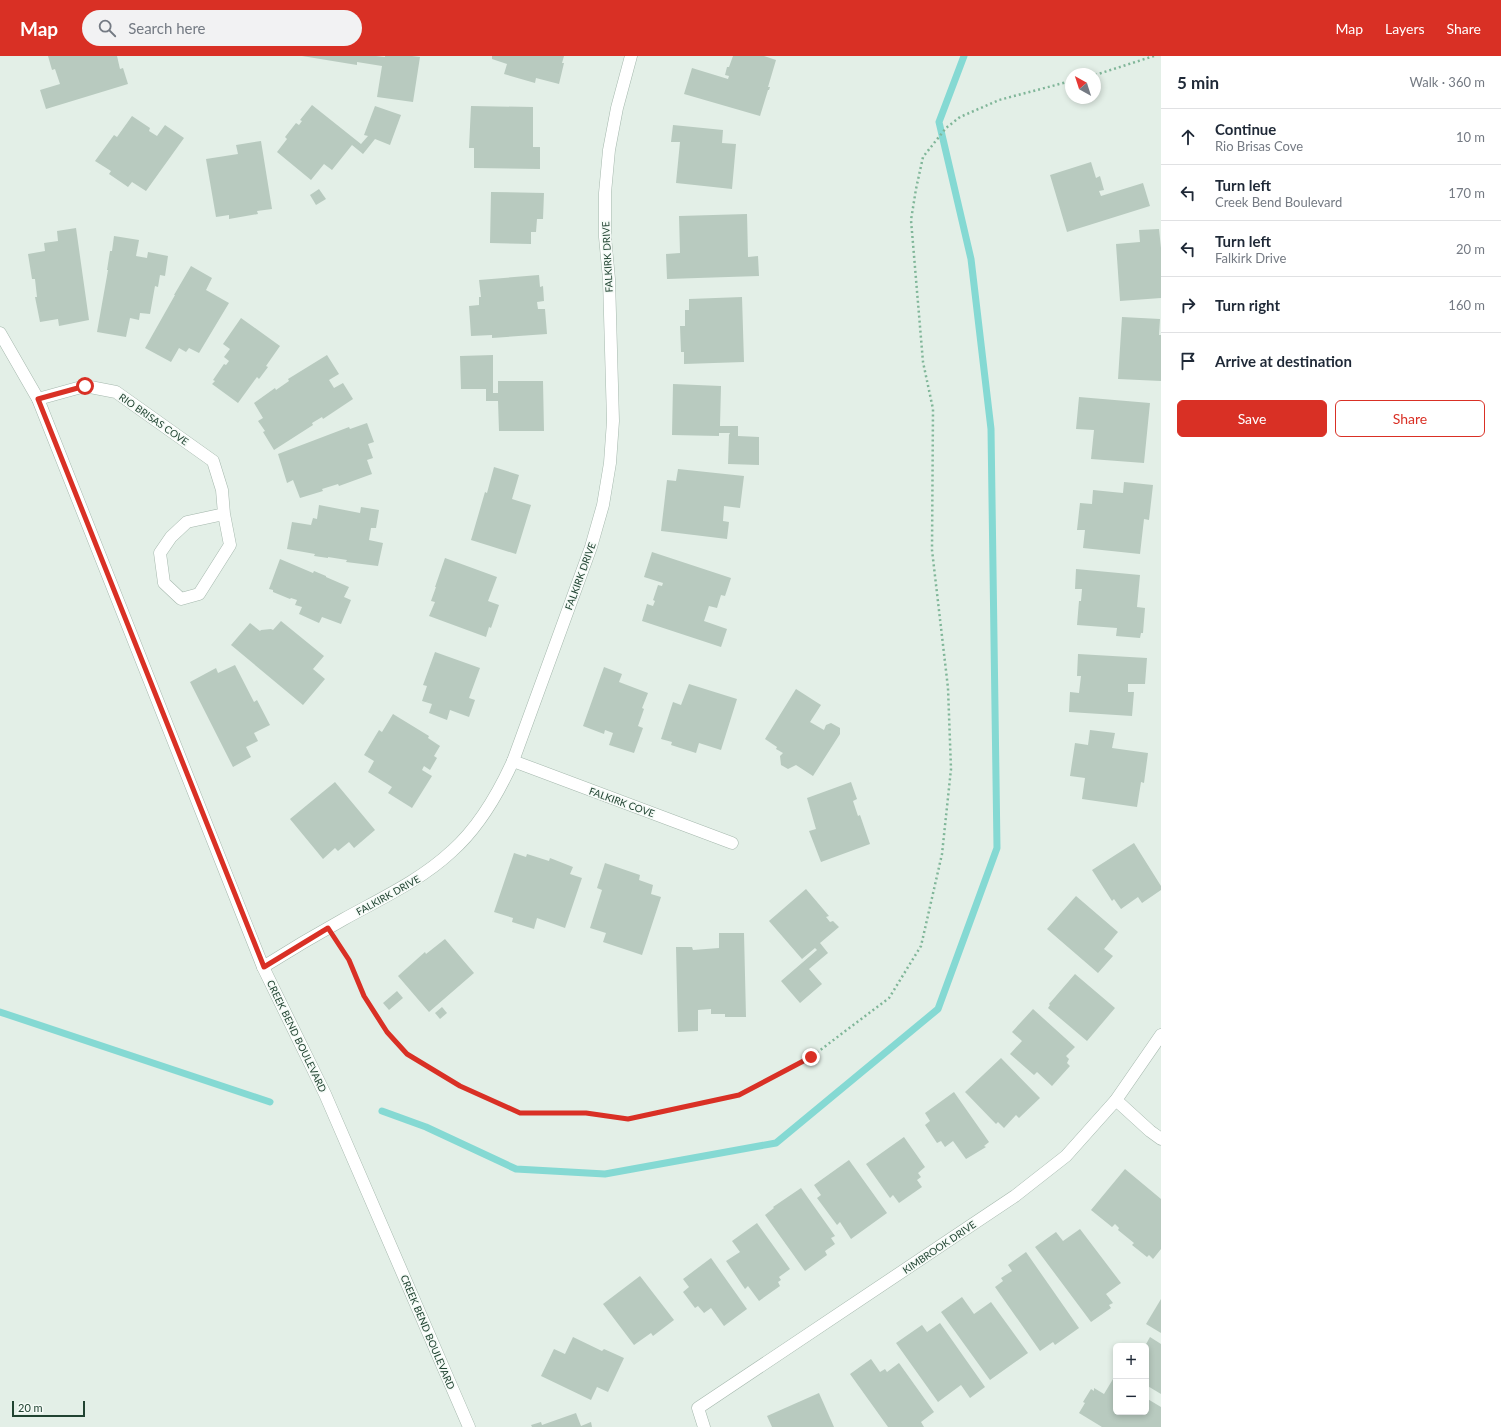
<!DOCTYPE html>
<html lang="en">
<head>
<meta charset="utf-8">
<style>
	body { margin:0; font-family:Lato,sans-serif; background:#f2f2f3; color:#1f2937 }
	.controls { position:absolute; right:12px; bottom:12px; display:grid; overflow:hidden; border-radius:6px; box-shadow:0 2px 6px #0003 }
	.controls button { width:36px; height:36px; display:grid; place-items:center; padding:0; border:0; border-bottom:1px solid #e0e1e3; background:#fff; color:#1f2937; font:20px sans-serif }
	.compass { position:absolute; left:1065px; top:12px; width:36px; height:36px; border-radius:50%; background:#fff; box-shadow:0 2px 6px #0003; rotate:321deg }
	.scale { position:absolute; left:12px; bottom:10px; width:73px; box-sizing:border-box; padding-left:4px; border:2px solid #204331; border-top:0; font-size:11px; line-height:14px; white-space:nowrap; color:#204331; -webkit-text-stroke:3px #f4faf6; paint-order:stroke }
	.stop { position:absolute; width:12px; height:12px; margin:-9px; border:3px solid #d93025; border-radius:50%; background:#fff }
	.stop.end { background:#d93025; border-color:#fff; box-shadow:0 1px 4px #0008 }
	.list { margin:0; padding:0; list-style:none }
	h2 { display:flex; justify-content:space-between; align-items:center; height:52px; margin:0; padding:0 16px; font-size:17px }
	h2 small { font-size:13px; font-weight:400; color:#747a83 }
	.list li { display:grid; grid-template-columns:26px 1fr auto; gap:12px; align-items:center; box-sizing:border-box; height:56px; padding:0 16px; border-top:1px solid #e0e1e3 }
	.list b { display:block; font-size:15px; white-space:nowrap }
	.list p { margin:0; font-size:13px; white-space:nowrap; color:#747a83 }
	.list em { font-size:13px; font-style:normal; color:#747a83 }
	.actions { display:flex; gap:8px; padding:12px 16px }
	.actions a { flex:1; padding:9px 0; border:1px solid #d93025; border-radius:6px; text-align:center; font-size:14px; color:#d93025 }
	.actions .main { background:#d93025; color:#fff }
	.icon { flex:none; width:22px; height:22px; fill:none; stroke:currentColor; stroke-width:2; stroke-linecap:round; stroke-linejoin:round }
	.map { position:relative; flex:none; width:1161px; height:1371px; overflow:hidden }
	header { display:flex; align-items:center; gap:24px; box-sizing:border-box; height:56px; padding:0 20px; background:#d93025; color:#fff }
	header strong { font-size:19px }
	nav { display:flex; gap:22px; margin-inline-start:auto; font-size:14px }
	.search { width:280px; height:36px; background:#f2f2f3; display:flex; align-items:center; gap:10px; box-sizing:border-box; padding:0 14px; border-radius:22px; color:#747a83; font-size:15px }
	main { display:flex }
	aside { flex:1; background:#fff }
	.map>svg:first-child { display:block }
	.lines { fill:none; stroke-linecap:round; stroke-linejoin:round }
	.stream { stroke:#85d9d3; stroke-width:7 }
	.building { fill:#b8cabf }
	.minor-casing { stroke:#a5b8ad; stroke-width:13 }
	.path { stroke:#80b699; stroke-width:2.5; stroke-dasharray:2 3; stroke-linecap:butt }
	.minor { stroke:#fff; stroke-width:12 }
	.route { stroke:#d93025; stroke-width:5 }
	.labels { text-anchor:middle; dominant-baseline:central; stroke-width:3; stroke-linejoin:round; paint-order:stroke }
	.street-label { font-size:10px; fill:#204331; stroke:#f4faf6 }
</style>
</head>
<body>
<header>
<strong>Map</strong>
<div class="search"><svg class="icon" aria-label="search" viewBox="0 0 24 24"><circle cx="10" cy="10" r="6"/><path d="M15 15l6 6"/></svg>Search here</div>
<nav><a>Map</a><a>Layers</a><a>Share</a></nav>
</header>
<main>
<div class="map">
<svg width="1161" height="1371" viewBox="0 0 1161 1371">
	<rect width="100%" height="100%" fill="#e3efe7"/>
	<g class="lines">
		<g class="stream">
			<polyline points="0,956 270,1046"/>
			<polyline points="382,1055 426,1071 516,1113 605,1118 776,1087 938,953 997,792 991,373 971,203 939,66 964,0"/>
		</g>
	</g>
	<g class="building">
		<polygon points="48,0 117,0 120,13 123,12 128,28 46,53 40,34 60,28 55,13 52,14"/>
		<polygon points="302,0 376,0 385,1 385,0 412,0 420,1 413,46 377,41 382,10 357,6 357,9"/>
		<polygon points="492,0 564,0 562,7 564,7 559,28 536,22 535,27 504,18 507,8 492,3"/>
		<polygon points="733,0 764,0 776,4 768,31 770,31 769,34 768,34 760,60 684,38 692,12 728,23 729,20 725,19 727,11 729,11"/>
		<polygon points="312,49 361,88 368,80 364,79 375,50 401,59 390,89 375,83 363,98 352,89 332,114 324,108 311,124 277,96 287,83 285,81 296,67 299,69 302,65 300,64"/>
		<polygon points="471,50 533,51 533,91 540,91 540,113 474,112 474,92 469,92"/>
		<polygon points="132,60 150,72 149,75 157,80 165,69 184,82 146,135 132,126 128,131 109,118 111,115 95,105 114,79 117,81"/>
		<polygon points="673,69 723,74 722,87 736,88 732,133 676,127 680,86 671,86"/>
		<polygon points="261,85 272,153 257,155 258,158 229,163 229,159 216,161 206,103 238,98 236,89"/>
		<polygon points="1091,106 1096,122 1100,120 1104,134 1099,135 1101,140 1143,127 1150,150 1067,176 1050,119"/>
		<polygon points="319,133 326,143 316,149 310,139"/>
		<polygon points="491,136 544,137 543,163 537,163 536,176 531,176 531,188 490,187"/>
		<polygon points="747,158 748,201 758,200 759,220 667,223 666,198 680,197 679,160"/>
		<polygon points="76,172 89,264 59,270 58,263 40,266 35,241 37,241 35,223 32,223 28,198 45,195 44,187 58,185 57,175"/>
		<polygon points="1159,173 1161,192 1161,242 1120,245 1116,188 1140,186 1139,174"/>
		<polygon points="114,180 139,184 136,200 147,202 148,196 168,200 165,220 160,219 158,231 155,230 150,258 140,257 139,264 130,262 126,281 97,276 108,214 107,214 110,195 112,195"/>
		<polygon points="191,210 212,222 206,234 229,247 199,297 189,292 186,296 179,292 171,306 145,292 175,239 174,239"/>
		<polygon points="539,219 540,231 543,230 544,245 537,246 538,253 545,253 547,278 492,282 492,279 471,280 469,250 479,249 479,241 481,241 479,224"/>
		<polygon points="742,241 744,306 684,308 684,296 681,296 680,270 685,270 685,254 689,254 689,243"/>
		<polygon points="1122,261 1160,263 1159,279 1161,279 1161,325 1118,323"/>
		<polygon points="241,262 280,290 266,310 268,311 259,323 257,321 238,347 212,328 215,325 213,324 224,308 226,309 229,305 224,301 230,293 223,288"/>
		<polygon points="327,299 339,318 329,324 334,332 343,327 353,343 323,363 322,361 312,367 313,369 274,394 263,376 265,375 258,365 263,362 254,347 275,332 276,334 289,325 288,323"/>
		<polygon points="493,299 493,337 498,337 498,325 543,325 544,375 499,375 498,345 486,345 486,333 461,333 460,300"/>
		<polygon points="673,328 721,330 720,370 738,370 738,380 759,381 759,409 728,408 729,379 730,377 719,377 719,380 672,379"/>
		<polygon points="1079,341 1150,347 1144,407 1091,403 1094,374 1076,373"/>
		<polygon points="367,367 374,386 368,388 373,402 367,404 372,418 339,430 338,428 322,433 323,435 300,442 293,424 287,427 278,398 349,371 350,373"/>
		<polygon points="494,411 519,419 512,443 531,449 516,498 471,484 485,436 487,437"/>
		<polygon points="678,413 744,420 740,452 724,450 723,465 729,466 727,483 661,475 667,424 676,425"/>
		<polygon points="1124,426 1153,429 1149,464 1144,463 1140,498 1083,492 1085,474 1077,474 1080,447 1092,448 1093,434 1123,437"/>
		<polygon points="319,449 360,457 361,451 379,454 376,472 371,472 369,484 383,487 378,510 346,506 347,504 328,501 328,502 314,500 315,498 287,493 292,466 311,469 313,462 317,463"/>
		<polygon points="652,496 731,522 725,540 721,539 717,552 709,550 704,565 727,573 721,591 642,565 647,548 653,550 655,545 653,544 658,529 662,530 663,527 644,521"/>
		<polygon points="445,502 497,521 488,545 499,549 491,572 489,571 486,581 429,560 435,546 431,545 436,531 435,531"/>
		<polygon points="280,503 313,517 314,515 326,520 326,521 349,531 344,541 351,544 341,568 322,561 319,567 299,558 302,551 295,549 297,544 291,542 290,543 273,536 273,534 269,533"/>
		<polygon points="1076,513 1140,519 1137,551 1145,552 1143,577 1141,577 1140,582 1116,580 1117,572 1077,569 1079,545 1081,545 1082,533 1075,533"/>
		<polygon points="281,565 324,600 313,613 325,623 303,649 231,589 250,567 260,575 261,574 271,573 273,574"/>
		<polygon points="435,596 480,612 469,642 475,644 469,661 450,654 447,664 429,657 432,648 422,645 427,630 423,629"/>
		<polygon points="1078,598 1147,602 1145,628 1128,628 1128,636 1134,636 1132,660 1069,656 1070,636 1079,637 1081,620 1077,620"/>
		<polygon points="235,609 254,646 257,644 270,669 254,677 258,685 246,691 251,701 233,711 190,626 216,612 218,617"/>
		<polygon points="604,611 622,618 619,626 648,637 642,652 644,653 638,670 643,672 634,697 609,689 613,677 605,674 604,678 583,670"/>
		<polygon points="689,628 737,643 721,694 699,687 696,697 671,689 672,686 661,683 673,646 681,649"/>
		<polygon points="796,633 821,649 810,666 824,674 826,669 831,667 840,672 840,678 813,720 796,709 788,713 781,709 780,700 783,697 776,693 777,691 765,683"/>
		<polygon points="393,658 429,680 428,682 440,690 434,700 437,702 430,714 424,710 422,714 432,720 412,752 388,737 392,731 368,716 374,705 364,699 379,674 382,676"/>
		<polygon points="1090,674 1115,677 1112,692 1148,697 1144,727 1141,726 1137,751 1082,743 1085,722 1070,720 1075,687 1088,689"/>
		<polygon points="335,726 375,774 354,792 349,786 338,795 335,792 323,803 290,763"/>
		<polygon points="851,726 857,743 853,745 858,760 860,759 870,788 821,806 809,775 816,773 807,742"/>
		<polygon points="1134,787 1161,830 1161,834 1142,847 1138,841 1121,853 1114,843 1112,845 1092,814"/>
		<polygon points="514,797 526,801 527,798 549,805 550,802 573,811 570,818 582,822 565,872 537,862 534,873 512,866 513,862 494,856"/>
		<polygon points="605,807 640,819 639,824 653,829 651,838 661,841 642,899 603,886 606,877 590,872 602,834 597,832"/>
		<polygon points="806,833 829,860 826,861 830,866 833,865 839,871 820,887 828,897 809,913 822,928 800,947 781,925 817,894 815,892 802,903 769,865"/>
		<polygon points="1076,840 1118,876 1104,893 1113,900 1098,917 1047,873"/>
		<polygon points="719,877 744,877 746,961 725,961 725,958 711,958 711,953 698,954 698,975 678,976 676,891 692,891 693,894 719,892"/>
		<polygon points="445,883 474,917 429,956 398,920 425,896 426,898"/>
		<polygon points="1075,918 1115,952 1087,985 1048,952 1050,949 1049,948"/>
		<polygon points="397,935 403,942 389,954 383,947"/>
		<polygon points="442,951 447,957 440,963 435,957"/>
		<polygon points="1033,953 1075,991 1066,1000 1069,1003 1067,1007 1070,1010 1052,1030 1037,1016 1034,1019 1010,998 1022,985 1012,976"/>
		<polygon points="1001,1002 1040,1042 1019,1062 1016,1059 1004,1072 998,1066 996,1068 965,1036"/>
		<polygon points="954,1036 989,1086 984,1090 986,1091 966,1103 953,1085 945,1091 941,1085 937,1087 925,1069 930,1065 925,1057"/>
		<polygon points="904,1081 925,1111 918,1117 921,1121 917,1124 922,1131 899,1147 893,1139 890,1142 866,1108"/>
		<polygon points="849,1104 887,1157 851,1183 840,1166 837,1169 817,1142 821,1139 814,1129"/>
		<polygon points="1125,1113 1161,1143 1161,1193 1153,1203 1149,1199 1147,1201 1132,1189 1134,1187 1118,1174 1119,1172 1115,1168 1112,1171 1091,1154"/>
		<polygon points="801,1132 835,1180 831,1182 835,1188 825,1195 827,1199 805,1215 765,1159 774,1152 773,1151"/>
		<polygon points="757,1167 790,1213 779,1221 781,1224 778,1226 780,1230 759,1245 748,1230 745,1233 726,1205 740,1196 732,1185"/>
		<polygon points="1080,1173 1121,1227 1106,1238 1113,1247 1109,1249 1111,1252 1091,1266 1035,1191 1056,1176 1063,1185"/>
		<polygon points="1026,1196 1079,1272 1055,1289 1053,1286 1040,1295 995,1231 1003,1225 1001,1222 1012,1215 1008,1209"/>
		<polygon points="711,1202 747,1253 724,1270 711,1252 704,1257 698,1250 695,1252 683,1236 689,1231 683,1223"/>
		<polygon points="640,1220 674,1264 653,1280 651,1277 634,1289 603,1248"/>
		<polygon points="962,1241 974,1258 991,1246 1028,1297 990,1324 941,1256"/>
		<polygon points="1161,1243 1161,1277 1146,1268"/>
		<polygon points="940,1267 985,1331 970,1342 961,1329 938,1346 896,1287 922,1269 927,1276"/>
		<polygon points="573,1281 602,1295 604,1293 624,1302 608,1336 597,1331 591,1344 541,1320 554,1293 565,1298"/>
		<polygon points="1150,1281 1161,1288 1161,1338 1146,1329 1145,1290"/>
		<polygon points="871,1303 880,1316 885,1313 887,1316 899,1307 934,1356 921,1366 924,1371 888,1371 850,1318"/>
		<polygon points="1113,1323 1116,1324 1116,1356 1146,1356 1146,1342 1161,1351 1161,1371 1102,1371 1079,1357 1085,1347 1083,1346 1091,1333 1094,1335 1094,1332 1104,1338"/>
		<polygon points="819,1337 834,1371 772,1371 767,1360"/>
		<polygon points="576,1357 581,1370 591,1366 592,1371 532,1371 531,1369 541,1366 542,1369"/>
	</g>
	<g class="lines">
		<defs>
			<g id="minor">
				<polyline points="0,277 38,343 263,911 325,1038 469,1371"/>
				<polyline points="38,343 85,330 116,336 213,405 222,434 224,458 230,489 199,538 181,543 164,527 160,497 171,481 187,466 224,458"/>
				<polyline points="513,705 732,787"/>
				<path d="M263,911C290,894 317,878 344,863C382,842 421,824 452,795C479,771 498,738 513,705L591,491L603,449L610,407L613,365L609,223L605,181V137L609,94L617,52L631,0"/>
				<polyline points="1116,1044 1150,1075 1161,1083"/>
				<polyline points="704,1371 698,1352 1015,1140 1066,1100 1116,1044 1161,979"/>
			</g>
		</defs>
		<use href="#minor" class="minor-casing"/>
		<g class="path">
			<polyline points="1095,19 1154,0"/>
			<polyline points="338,887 349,904 364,940 387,976 407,998 460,1030 520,1057 586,1057 628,1063 739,1039 811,1001 889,942 921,890 942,798 951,713 948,632 932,494 933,353 923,306 911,164 916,133 923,101 946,72 960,61 999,44 1071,25"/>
		</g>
		<use href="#minor" class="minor"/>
	</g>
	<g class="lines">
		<polyline class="route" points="85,330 38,343 264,911 328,872 349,904 364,940 387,976 407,998 460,1030 520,1057 586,1057 628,1063 739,1039 811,1001"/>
	</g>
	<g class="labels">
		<g class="street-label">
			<text transform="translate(607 201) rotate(-93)">FALKIRK DRIVE</text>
			<text transform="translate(154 363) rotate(35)">RIO BRISAS COVE</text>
			<text transform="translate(580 520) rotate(-70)">FALKIRK DRIVE</text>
			<text transform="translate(622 746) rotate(20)">FALKIRK COVE</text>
			<text transform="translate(388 839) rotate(-29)">FALKIRK DRIVE</text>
			<text transform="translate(297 980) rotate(64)">CREEK BEND BOULEVARD</text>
			<text transform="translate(939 1191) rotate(-34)">KIMBROOK DRIVE</text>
			<text transform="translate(428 1276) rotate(67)">CREEK BEND BOULEVARD</text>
		</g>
	</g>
</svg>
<div class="controls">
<button>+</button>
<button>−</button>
</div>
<svg class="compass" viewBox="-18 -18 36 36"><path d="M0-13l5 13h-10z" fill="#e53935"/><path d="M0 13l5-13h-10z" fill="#747a83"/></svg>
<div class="scale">20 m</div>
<div class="stop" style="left:85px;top:330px"></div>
<div class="stop end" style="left:811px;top:1001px"></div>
</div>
<aside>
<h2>5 min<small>Walk · 360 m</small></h2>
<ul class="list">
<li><svg class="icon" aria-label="ahead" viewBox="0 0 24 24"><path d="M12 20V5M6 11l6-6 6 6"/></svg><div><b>Continue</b><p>Rio Brisas Cove</p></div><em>10 m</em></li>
<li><svg class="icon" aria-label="left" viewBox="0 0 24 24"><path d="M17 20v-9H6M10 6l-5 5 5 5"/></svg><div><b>Turn left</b><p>Creek Bend Boulevard</p></div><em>170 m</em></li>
<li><svg class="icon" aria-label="left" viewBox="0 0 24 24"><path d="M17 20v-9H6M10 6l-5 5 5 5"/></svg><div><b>Turn left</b><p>Falkirk Drive</p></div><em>20 m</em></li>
<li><svg class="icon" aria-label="right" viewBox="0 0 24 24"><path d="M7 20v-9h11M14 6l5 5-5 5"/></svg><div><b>Turn right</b></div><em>160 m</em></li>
<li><svg class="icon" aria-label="arrive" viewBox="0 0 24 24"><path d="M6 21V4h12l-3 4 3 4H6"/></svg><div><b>Arrive at destination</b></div></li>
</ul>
<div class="actions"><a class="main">Save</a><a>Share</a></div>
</aside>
</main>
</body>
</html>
